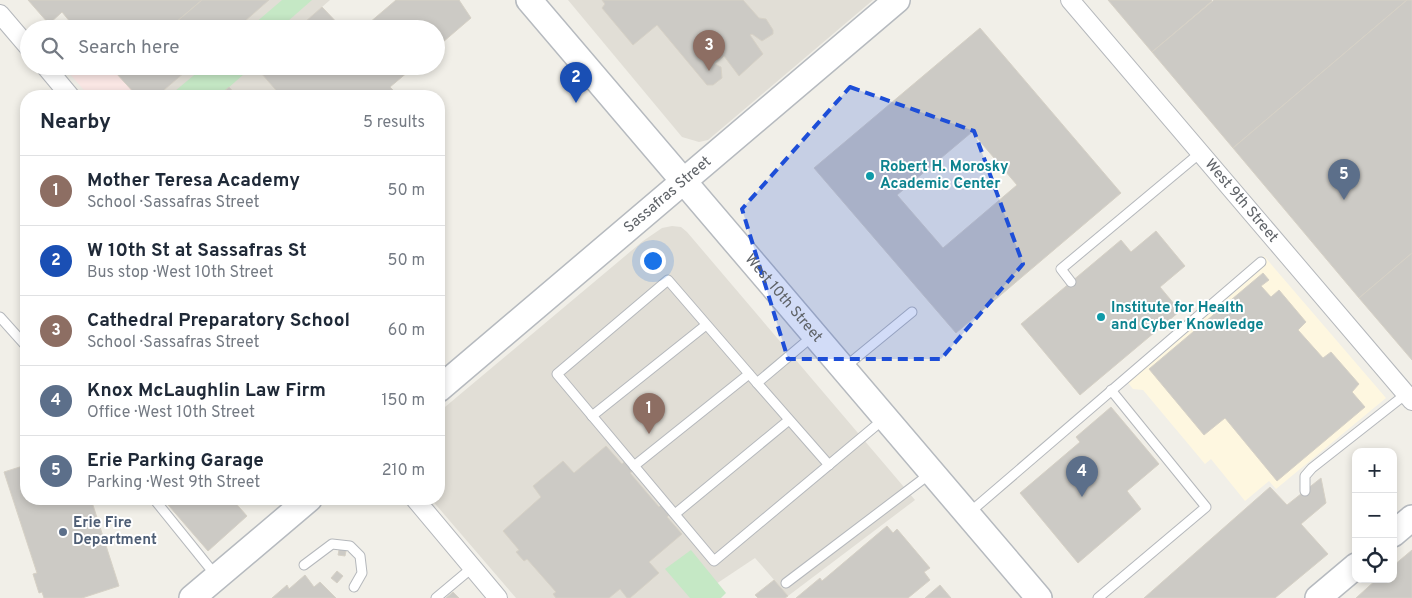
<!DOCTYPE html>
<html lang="en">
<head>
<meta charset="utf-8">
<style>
	body { margin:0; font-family:Overpass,sans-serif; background:#f6f6f7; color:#1f2937 }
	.controls { position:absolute; right:15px; bottom:15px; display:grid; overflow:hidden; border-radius:10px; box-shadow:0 2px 8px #0003 }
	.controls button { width:45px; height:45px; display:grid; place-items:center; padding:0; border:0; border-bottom:1px solid #e0e1e3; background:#fff; color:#1f2937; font:25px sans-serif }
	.you { position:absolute; left:652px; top:260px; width:18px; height:18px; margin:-12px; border:4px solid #fff; border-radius:50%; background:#1a73e8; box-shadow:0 0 0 8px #1a73e833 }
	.badge { display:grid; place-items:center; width:32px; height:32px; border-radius:50%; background:#2563eb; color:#fff; font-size:16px; font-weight:700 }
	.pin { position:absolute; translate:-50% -41px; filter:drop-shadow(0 1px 2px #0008) }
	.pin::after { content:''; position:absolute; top:26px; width:18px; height:15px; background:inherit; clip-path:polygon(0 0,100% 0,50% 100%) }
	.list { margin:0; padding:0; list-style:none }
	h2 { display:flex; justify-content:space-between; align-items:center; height:65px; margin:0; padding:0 20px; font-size:21px }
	h2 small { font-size:16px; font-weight:400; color:#747a83 }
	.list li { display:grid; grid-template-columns:32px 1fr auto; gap:15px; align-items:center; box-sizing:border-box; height:70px; padding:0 20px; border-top:1px solid #e0e1e3 }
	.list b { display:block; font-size:19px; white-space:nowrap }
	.list p { margin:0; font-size:16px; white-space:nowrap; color:#747a83 }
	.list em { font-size:16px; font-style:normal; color:#747a83 }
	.icon { flex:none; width:28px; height:28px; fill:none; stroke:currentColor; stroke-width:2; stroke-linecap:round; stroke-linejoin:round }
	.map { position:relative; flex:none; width:1412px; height:598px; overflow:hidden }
	.search { position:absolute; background:#fff; box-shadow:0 2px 8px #0003; left:20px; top:20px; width:425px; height:55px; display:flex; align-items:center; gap:12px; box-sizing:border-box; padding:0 18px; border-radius:28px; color:#747a83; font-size:19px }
	.panel { position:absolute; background:#fff; box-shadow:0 2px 8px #0003; left:20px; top:90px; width:425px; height:415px; border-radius:20px }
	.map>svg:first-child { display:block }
	.commercial { fill:#fef7e0 }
	.education { fill:#e1ded6 }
	.medical { fill:#fce8e6 }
	.green { fill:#c5e8c5 }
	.building { fill:#cccac5; stroke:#d6d1c6; fill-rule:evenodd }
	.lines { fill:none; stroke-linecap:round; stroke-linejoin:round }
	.lane-casing { stroke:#b5b8bc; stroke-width:11 }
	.street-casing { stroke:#b5b8bc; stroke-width:20 }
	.secondary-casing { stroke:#b6babf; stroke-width:28 }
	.lane { stroke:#fff; stroke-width:9 }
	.street { stroke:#fff; stroke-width:18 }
	.secondary { stroke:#fff; stroke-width:25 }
	.marked { fill:#1d4ed8; fill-opacity:0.2; stroke:#1d4ed8; stroke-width:4; stroke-dasharray:10 6; stroke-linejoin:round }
	.culture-dot { fill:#0f9aa8; stroke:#fff; stroke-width:2 }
	.service-dot { fill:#5c6f8a; stroke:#fff; stroke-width:2 }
	.labels { text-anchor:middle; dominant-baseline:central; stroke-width:4; stroke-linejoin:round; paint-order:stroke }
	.culture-label { font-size:15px; font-weight:bold; fill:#0d838f; stroke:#fff; text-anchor:start }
	.street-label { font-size:15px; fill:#5f6368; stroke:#fff }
	.service-label { font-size:15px; font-weight:bold; fill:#4e5e75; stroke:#fff; text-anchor:start }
</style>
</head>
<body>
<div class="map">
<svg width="1412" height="598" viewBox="0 0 1412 598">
	<rect width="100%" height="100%" fill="#f1efe8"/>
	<polygon class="commercial" points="1264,256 1386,398 1276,489 1269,481 1245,501 1211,459 1205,464 1143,390 1133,389 1125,379"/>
	<g class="education">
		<polygon points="269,0 330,0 297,29 236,29"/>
		<polygon points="568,0 873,0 708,140 699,142 682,137"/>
		<polygon points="192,66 255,66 281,96 157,96"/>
		<polygon points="672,226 681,227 687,232 915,500 788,596 755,558 695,598 516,598 431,499 439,499 439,412 643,241 662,228"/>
	</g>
	<polygon class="medical" points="63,66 192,66 157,96 89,96"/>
	<g class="green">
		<polygon points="282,0 312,0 279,29 248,29"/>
		<polygon points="205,66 238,66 244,74 219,96 169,96"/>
		<polygon points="691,550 726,593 721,598 690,598 665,569"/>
	</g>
	<g class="building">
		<polygon points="28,0 202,0 168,29 76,29 62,12 49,24"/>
		<polygon points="202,0 269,0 236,29 168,29"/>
		<polygon points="396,0 459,0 471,18 436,48 436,29 362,29"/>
		<polygon points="602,0 743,0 759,18 766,19 773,30 773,34 762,41 752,34 750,35 763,54 739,76 724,56 715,64 721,67 722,78 713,85 707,85 657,25 633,45 602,8 605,4"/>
		<polygon points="1108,0 1211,0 1212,1 1152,52"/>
		<polygon points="1214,0 1407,0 1233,148 1152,52"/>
		<polygon points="1407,0 1412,0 1412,253 1359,298 1233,148"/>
		<polygon points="322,7 343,29 297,29"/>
		<path d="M980,28L1121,193L956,333L814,168ZM972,132L1017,185L943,248L897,195Z"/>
		<polygon points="114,66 124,66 118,71"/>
		<polygon points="124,66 192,66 157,96 137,96 116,73"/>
		<polygon points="255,66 415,66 390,87 396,93 392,96 281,96"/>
		<polygon points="229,87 238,96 219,96"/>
		<polygon points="1156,231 1185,266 1160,287 1180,311 1080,395 1021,324 1121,240 1131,252"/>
		<polygon points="1412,253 1412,360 1359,298"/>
		<polygon points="1263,273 1269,280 1261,286 1271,297 1279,290 1306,322 1298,330 1323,358 1331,352 1359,384 1352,392 1365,407 1277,481 1225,418 1204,435 1149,369"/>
		<polygon points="439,342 444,348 439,353"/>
		<polygon points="1111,407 1159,464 1127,491 1141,509 1078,563 1020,493 1080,442 1076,437"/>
		<polygon points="606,446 622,464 624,462 633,471 630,473 659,507 661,505 669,515 667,517 682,534 649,562 659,573 630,598 627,598 620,589 609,598 556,598 553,594 556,592 527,559 524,561 516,552 519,550 503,531 541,497 533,486 563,461 574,473"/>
		<polygon points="26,465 26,499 91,499 119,586 82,598 44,598 42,592 39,593 33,574 37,573 4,472"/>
		<polygon points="1321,478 1326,503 1301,524 1328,554 1275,598 1144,598 1270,487 1287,505"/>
		<polygon points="163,499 232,499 247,516 208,551"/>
		<polygon points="887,526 893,533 897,529 930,568 924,572 930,580 908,598 796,598 820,578 822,581"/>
		<polygon points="340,545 347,546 345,556 338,555"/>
		<polygon points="1412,550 1412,598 1356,598 1377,579 1393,579 1393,566"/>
		<polygon points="337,571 343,576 337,583 331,578"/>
		<polygon points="305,575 314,587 320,582 336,598 272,598 287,585 289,589"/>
		<polygon points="774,580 788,596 785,598 758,598 755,595"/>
		<polygon points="940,585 951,598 925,598"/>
		<polygon points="453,592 459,598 446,598"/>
	</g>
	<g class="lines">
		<defs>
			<g id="lane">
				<polyline points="1071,282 1061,269 1200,153"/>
				<polyline points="0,317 26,346"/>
				<polyline points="814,335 757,383 668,280 557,374 714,561 885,418"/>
				<polyline points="845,367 912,312"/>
				<polyline points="757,383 829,465"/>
				<polyline points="592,416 706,325"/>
				<polyline points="634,466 749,374"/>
				<polyline points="1305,491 1305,476 1312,468 1406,394"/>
				<polyline points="154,499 217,577"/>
				<polyline points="969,513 1261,262"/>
				<polyline points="675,514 789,420"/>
				<polyline points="304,565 332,544 350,546 360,556 362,573 354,587"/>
				<polyline points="786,583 931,473"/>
				<polyline points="436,598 473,567"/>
				<polyline points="1098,598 1206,507 1111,390"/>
			</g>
			<g id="street">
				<path id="s1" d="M1070,0L1412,401"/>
				<polyline points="0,14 29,48"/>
				<polyline points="45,66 70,96"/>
				<polyline points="415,499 498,598"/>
			</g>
			<g id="secondary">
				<path id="s2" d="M529,0L1039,598"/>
				<path id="s3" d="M439,389L897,0"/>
				<polyline points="1393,534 1412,518"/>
				<polyline points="192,598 309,499"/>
				<polyline points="1318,598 1356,566"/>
			</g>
		</defs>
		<use href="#lane" class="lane-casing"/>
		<use href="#street" class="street-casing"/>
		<use href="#secondary" class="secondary-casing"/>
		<use href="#lane" class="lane"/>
		<use href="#street" class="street"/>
		<use href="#secondary" class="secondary"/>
	</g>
	<path class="marked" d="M850,87L974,131L1023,264L941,359H788L742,209Z"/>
	<g class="culture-dot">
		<circle cx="870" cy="176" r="5"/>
		<circle cx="1101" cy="317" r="5"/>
	</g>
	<circle class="service-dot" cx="63" cy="532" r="5"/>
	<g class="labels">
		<g class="culture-label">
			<text x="880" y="167">Robert H. Morosky<tspan x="880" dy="17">Academic Center</tspan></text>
			<text x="1111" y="308">Institute for Health<tspan x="1111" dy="17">and Cyber Knowledge</tspan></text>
		</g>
		<g class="street-label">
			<text stroke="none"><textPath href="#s3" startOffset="300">Sassafras Street</textPath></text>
			<text stroke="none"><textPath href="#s1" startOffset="264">West 9th Street</textPath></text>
			<text stroke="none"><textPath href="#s2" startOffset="392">West 10th Street</textPath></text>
		</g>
		<g class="service-label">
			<text x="73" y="523">Erie Fire<tspan x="73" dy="17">Department</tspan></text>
		</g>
	</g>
</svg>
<div class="controls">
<button>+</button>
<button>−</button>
<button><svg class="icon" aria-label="locate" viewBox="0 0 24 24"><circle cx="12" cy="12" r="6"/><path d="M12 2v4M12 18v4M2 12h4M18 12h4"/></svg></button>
</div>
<div class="you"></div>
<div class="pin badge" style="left:649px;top:434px;background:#8d6e63">1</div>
<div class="pin badge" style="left:576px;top:103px;background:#1a4fb4">2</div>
<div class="pin badge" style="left:709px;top:71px;background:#8d6e63">3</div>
<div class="pin badge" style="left:1082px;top:497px;background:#5c6f8a">4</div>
<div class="pin badge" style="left:1344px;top:200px;background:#5c6f8a">5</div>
<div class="search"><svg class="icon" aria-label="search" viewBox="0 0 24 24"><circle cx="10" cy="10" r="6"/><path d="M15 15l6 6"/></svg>Search here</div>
<section class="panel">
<h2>Nearby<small>5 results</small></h2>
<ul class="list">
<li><span class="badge" style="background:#8d6e63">1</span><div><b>Mother Teresa Academy</b><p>School · Sassafras Street</p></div><em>50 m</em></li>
<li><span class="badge" style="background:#1a4fb4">2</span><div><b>W 10th St at Sassafras St</b><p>Bus stop · West 10th Street</p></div><em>50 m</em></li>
<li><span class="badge" style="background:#8d6e63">3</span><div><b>Cathedral Preparatory School</b><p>School · Sassafras Street</p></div><em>60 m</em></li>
<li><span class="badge" style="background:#5c6f8a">4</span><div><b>Knox McLaughlin Law Firm</b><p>Office · West 10th Street</p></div><em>150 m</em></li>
<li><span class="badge" style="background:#5c6f8a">5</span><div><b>Erie Parking Garage</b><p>Parking · West 9th Street</p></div><em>210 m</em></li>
</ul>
</section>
</div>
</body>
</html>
